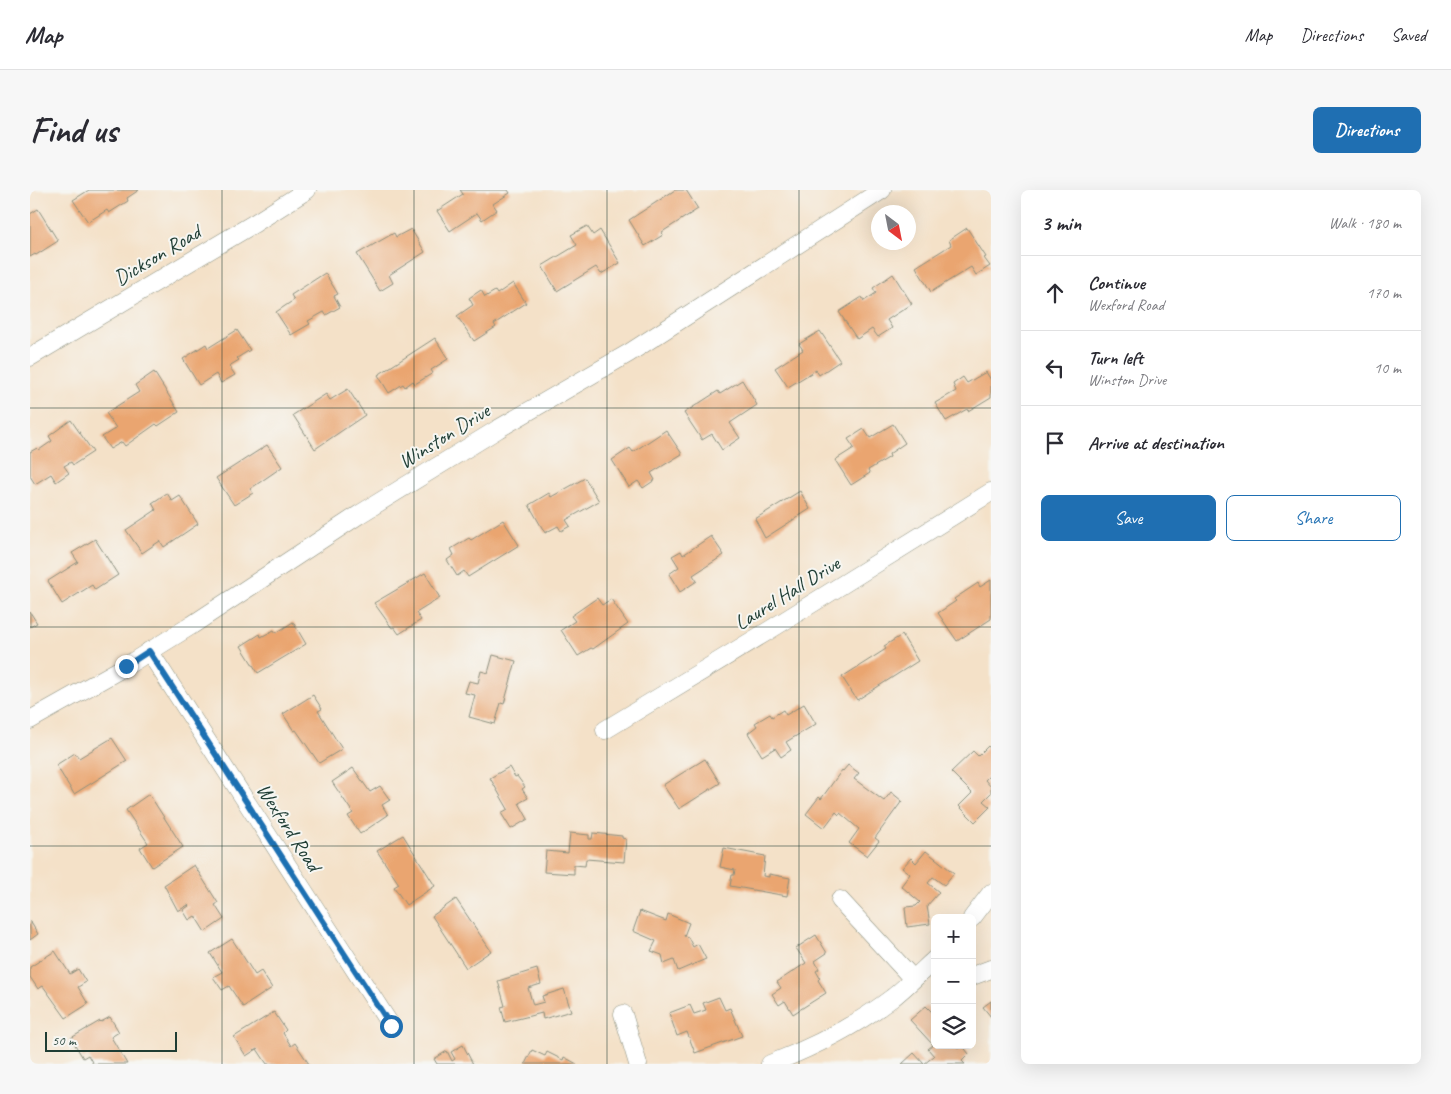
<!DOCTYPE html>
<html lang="en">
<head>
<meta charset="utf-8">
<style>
	body { margin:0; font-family:Caveat,sans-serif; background:#f7f7f7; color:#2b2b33 }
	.controls { position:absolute; right:15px; bottom:15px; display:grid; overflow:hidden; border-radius:8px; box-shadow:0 5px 20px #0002 }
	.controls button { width:45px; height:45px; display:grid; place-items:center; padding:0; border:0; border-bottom:1px solid #e1e1e2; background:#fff; color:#2b2b33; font:25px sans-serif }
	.compass { position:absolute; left:841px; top:15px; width:45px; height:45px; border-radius:50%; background:#fff; box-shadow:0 5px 20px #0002; rotate:148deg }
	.scale { position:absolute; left:15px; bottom:12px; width:132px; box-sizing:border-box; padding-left:5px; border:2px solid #1f3d34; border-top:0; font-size:14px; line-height:18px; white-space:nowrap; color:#1f3d34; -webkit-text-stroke:4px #f6f6f2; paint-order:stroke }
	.stop { position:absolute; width:15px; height:15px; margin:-11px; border:4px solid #1f6fb2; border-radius:50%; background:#fff }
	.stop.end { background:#1f6fb2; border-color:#fff; box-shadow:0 1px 5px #0008 }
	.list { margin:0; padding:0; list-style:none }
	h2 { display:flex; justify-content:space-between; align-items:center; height:65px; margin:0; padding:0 20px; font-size:21px }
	h2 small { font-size:16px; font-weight:400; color:#7c7c81 }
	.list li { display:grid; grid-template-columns:32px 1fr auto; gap:15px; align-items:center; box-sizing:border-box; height:75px; padding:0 20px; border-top:1px solid #e1e1e2 }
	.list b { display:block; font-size:19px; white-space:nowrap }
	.list p { margin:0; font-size:16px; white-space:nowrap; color:#7c7c81 }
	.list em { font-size:16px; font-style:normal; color:#7c7c81 }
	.actions { display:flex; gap:10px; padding:15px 20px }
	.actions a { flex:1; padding:11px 0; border:1px solid #1f6fb2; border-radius:8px; text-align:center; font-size:18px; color:#1f6fb2 }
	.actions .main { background:#1f6fb2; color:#fff }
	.icon { flex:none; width:28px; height:28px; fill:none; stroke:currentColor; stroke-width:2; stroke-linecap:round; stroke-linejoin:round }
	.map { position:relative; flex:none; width:961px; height:874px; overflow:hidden; border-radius:8px }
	header { display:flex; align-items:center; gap:30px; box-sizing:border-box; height:70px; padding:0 25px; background:#fff; border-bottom:1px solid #e1e1e2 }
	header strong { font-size:24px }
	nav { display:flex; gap:28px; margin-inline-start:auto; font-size:18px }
	.intro { display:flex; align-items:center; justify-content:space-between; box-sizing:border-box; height:120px; padding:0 30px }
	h1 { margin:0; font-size:35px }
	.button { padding:12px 22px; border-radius:8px; background:#1f6fb2; color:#fff; font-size:18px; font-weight:700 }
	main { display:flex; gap:30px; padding:0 30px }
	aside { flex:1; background:#fff; border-radius:8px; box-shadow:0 5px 20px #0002 }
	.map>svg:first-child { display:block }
	.building { fill:#eaa570 }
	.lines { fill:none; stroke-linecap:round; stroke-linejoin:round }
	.minor-casing { stroke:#8a8f7e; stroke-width:19 }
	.minor { stroke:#fff; stroke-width:18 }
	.route { stroke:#1f6fb2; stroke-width:6 }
	.grid { fill:none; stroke:#1f3d34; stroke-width:1; stroke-opacity:0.55 }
	.labels { text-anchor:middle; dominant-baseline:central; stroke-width:4; stroke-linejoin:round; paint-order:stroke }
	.street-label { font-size:21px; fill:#1f3d34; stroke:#f6f6f2 }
</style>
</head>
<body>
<header>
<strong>Map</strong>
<nav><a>Map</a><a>Directions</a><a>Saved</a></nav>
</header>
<div class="intro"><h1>Find us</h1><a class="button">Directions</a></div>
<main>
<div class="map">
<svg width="961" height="874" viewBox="0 0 961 874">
	<rect width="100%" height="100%" fill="#f6f6f2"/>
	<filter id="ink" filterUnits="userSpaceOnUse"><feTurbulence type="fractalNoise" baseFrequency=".02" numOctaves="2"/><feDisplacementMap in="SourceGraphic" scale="10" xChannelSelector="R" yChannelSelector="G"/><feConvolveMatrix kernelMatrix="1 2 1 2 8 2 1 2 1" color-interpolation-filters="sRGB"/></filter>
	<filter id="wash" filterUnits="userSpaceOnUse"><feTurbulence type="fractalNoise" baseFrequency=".0096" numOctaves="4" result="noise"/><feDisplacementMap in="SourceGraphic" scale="20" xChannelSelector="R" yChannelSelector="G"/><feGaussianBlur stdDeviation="1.12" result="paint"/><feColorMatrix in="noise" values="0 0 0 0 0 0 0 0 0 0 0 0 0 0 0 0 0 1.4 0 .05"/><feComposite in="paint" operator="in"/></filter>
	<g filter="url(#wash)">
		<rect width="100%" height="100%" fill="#f4e1c8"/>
		<g id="blocks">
			<g class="building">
				<polygon points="59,0 109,0 97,8 98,11 79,23 77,20 58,32 43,10"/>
				<polygon points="430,0 478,0 480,3 463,14 467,20 452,30 447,23 420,41 407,21 433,4"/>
				<polygon points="645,0 656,0 668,19 632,42 633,45 615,56 599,30"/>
				<polygon points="8,19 28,51 6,65 5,64 0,67 0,24"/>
				<polygon points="557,36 563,45 570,40 590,73 571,84 566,77 527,101 512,76 547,55 541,45"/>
				<polygon points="937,38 956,67 954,68 960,76 946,85 941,77 901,102 886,77 921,55 919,50"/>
				<polygon points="381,39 395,62 359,85 363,93 350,101 327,64 364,43 366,47"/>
				<polygon points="295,83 308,104 304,106 310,117 296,125 294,122 278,131 280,134 261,145 246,122 264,110 261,105"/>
				<polygon points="863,84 882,114 857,130 862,138 848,147 842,139 827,149 809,122 832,107 834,111 846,103 843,98"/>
				<polygon points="483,93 496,113 464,134 466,137 444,151 427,126 443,115 439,108 451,100 455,107 465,101 467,104"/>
				<polygon points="207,140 220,160 207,168 209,170 199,176 205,185 191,193 186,184 169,195 153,169 176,154 178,158"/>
				<polygon points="790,141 810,171 789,185 786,180 758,197 745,178 773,160 769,154"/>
				<polygon points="405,148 418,169 401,180 403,183 385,194 383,191 375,197 373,194 359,203 348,185"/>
				<polygon points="124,182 149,222 128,236 126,234 95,256 92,252 80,259 72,247 86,238 76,223 109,202 105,195"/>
				<polygon points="956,182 961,190 961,207 938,221 937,219 916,231 905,213 926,201 923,194 933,187 937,193"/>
				<polygon points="712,190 727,215 700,233 710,248 692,260 682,244 672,250 654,223 688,201 690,204"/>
				<polygon points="318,199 335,225 285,259 263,225 296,204 300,210"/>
				<polygon points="41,230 63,262 43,275 41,272 34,276 39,283 26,292 21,284 5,294 0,286 0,262 7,258 9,260 22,251 19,246"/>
				<polygon points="863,234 875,253 859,264 860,267 838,280 840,283 821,295 805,270 824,258 818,249 834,239 840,248"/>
				<polygon points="636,240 652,264 621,283 625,290 613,298 608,291 599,297 582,270 600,258 603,262"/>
				<polygon points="237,255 252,277 220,299 223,303 204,315 186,288"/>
				<polygon points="555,288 569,311 536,330 540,336 531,341 528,336 515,343 499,315 519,303 521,307"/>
				<polygon points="770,301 780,319 735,348 725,329"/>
				<polygon points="137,303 142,311 150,306 168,334 134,357 130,351 112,363 96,340 126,320 122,313"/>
				<polygon points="473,330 489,355 438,387 434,381 427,386 417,370 424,365 421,359 439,348 441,350"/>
				<polygon points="681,346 694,365 663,385 667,391 650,402 639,384 649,377 642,366 651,361 653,365"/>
				<polygon points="65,349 88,385 65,400 62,395 32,414 18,391 48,372 42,363"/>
				<polygon points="395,383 410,408 386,423 391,430 369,444 364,437 362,438 344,413"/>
				<polygon points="961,390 961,429 927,451 908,423 926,411 924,409 948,393 950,397"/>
				<polygon points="567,408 572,415 581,409 598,434 563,459 561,458 548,466 531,440 545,431 541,426"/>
				<polygon points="0,422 7,433 0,437"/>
				<polygon points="263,432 276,454 228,483 211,456 230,444 231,447 244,440 246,443"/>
				<polygon points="872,445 888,471 827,510 812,487 856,459 854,456"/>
				<polygon points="463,465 486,471 474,514 471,513 465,534 439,527 445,505 435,503 439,491 448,493 451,481 458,483"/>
				<polygon points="283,505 292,519 288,521 312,559 289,573 266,540 264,541 253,524"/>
				<polygon points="774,514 786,534 756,552 761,560 751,567 745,558 732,566 718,543 727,536 725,533 740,524 742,527 753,520 756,525"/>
				<polygon points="82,548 97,571 44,604 26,575 45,563 49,568"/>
				<polygon points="958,556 961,559 961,584 955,590 961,597 961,603 953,611 960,617 945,632 929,616 942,603 921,582 943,561 948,566"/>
				<polygon points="675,569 690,593 649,619 633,595"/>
				<polygon points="818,575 829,583 824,589 854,611 861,602 872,611 845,648 849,651 837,666 819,653 829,639 810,623 809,625 806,622 794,638 776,624 789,607 791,609 812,580 813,581"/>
				<polygon points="479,577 485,587 487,586 495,597 492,599 498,608 489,613 498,629 481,639 471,623 478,619 460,588"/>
				<polygon points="323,578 340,602 350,596 360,610 352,615 358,625 330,644 318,626 323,623 302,592"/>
				<polygon points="119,604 153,657 122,677 110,658 118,653 96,620"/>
				<polygon points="540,643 559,645 559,649 562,649 563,643 592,646 592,648 596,649 594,672 556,669 555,676 544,675 544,684 514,682 516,661 538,663"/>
				<polygon points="373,645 405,696 376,715 364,697 369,694 347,661"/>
				<polygon points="694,658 735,666 733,686 739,687 739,684 760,688 757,706 700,696 702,685 704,685 705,680 690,677"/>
				<polygon points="896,661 924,683 914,695 903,687 898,693 909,702 897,716 900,734 877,737 875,717 886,716 890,712 871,696 880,684 872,678 881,668 886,673"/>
				<polygon points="164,675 188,713 185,715 194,729 175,742 165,726 159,730 153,720 159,716 158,715 148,721 134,695"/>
				<polygon points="426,709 461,761 436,778 402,726"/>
				<polygon points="610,721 636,731 638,724 659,733 654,746 658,747 663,757 668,754 676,769 648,781 644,770 634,774 632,765 621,761 626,751 603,741"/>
				<polygon points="0,731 8,744 0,750"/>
				<polygon points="786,745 797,763 785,771 789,779 786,781 790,788 788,790 796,803 763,824 755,811 749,815 742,804 751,798 747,792 776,773 766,758"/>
				<polygon points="202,749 225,785 231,781 242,798 213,817 199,796 192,800 183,787 192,782 180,763"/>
				<polygon points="25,761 40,784 48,779 56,792 48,797 58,814 36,828 13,796 8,799 0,787 0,777"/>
				<polygon points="507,779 511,794 498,798 503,815 514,812 512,806 534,799 541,821 513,829 512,823 475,832 471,817 475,816 468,791"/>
				<polygon points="689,807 695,820 700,818 712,846 665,863 657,842 647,846 639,823 660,815 664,824 676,820 673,813"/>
				<polygon points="961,811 961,827 953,817"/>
				<polygon points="896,816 905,825 905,855 925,855 928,858 932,855 939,864 932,871 935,874 872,874 884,863 894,874 904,866 898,859 903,855 880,830"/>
				<polygon points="244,822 256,840 253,843 261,856 265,853 279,874 237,874 227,859 216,866 204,847"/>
				<polygon points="80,827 89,842 81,847 97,874 63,874 58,865 53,868 41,848 70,831 71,832"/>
				<polygon points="433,855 443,874 407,874 404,869 417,861 422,871 425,869 421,862"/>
				<polygon points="502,860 515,866 517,862 533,870 534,867 547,874 495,874"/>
			</g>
		</g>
	</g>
	<g filter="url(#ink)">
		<use href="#blocks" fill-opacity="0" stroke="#8a8f7e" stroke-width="1"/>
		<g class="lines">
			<defs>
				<g id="minor">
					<polyline points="0,167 225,33 277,0"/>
					<polyline points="119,461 361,836"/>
					<polyline points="0,530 96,476 162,435 330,324 468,239 599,163 852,0"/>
					<polyline points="575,540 738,441 961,302"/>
					<polyline points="810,710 883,789"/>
					<polyline points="942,728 961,703"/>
					<polyline points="942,786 961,779"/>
					<polyline points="593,824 608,874"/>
					<path d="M740,874C784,857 824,837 862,808C877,796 891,782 905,769"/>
				</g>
			</defs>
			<use href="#minor" class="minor-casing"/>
			<use href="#minor" class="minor"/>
		</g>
	</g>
	<g class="lines" filter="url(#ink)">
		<polyline class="route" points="96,476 119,461 361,836"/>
	</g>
	<path class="grid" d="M192,0V874M384,0V874M577,0V874M769,0V874M0,218H961M0,437H961M0,656H961"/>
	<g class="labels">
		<g class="street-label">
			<text transform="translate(127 65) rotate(-31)">Dickson Road</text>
			<text transform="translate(414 246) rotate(-32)">Winston Drive</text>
			<text transform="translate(757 403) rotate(-32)">Laurel Hall Drive</text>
			<text transform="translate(259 637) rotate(57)">Wexford Road</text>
		</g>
	</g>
</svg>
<div class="controls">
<button>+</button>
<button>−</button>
<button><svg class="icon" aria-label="layers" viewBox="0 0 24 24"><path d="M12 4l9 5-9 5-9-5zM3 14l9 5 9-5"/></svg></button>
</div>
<svg class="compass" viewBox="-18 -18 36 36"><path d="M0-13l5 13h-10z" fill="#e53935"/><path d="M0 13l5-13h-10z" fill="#7c7c81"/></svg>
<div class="scale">50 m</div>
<div class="stop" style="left:361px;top:836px"></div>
<div class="stop end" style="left:96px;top:476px"></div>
</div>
<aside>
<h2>3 min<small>Walk · 180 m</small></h2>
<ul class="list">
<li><svg class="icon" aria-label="ahead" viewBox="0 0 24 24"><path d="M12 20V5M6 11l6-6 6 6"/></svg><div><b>Continue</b><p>Wexford Road</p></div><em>170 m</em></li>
<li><svg class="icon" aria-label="left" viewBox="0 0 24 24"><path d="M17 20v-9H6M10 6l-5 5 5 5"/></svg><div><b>Turn left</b><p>Winston Drive</p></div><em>10 m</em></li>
<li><svg class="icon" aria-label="arrive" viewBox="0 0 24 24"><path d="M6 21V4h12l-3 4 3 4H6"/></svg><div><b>Arrive at destination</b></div></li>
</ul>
<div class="actions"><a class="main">Save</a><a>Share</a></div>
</aside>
</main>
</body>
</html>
